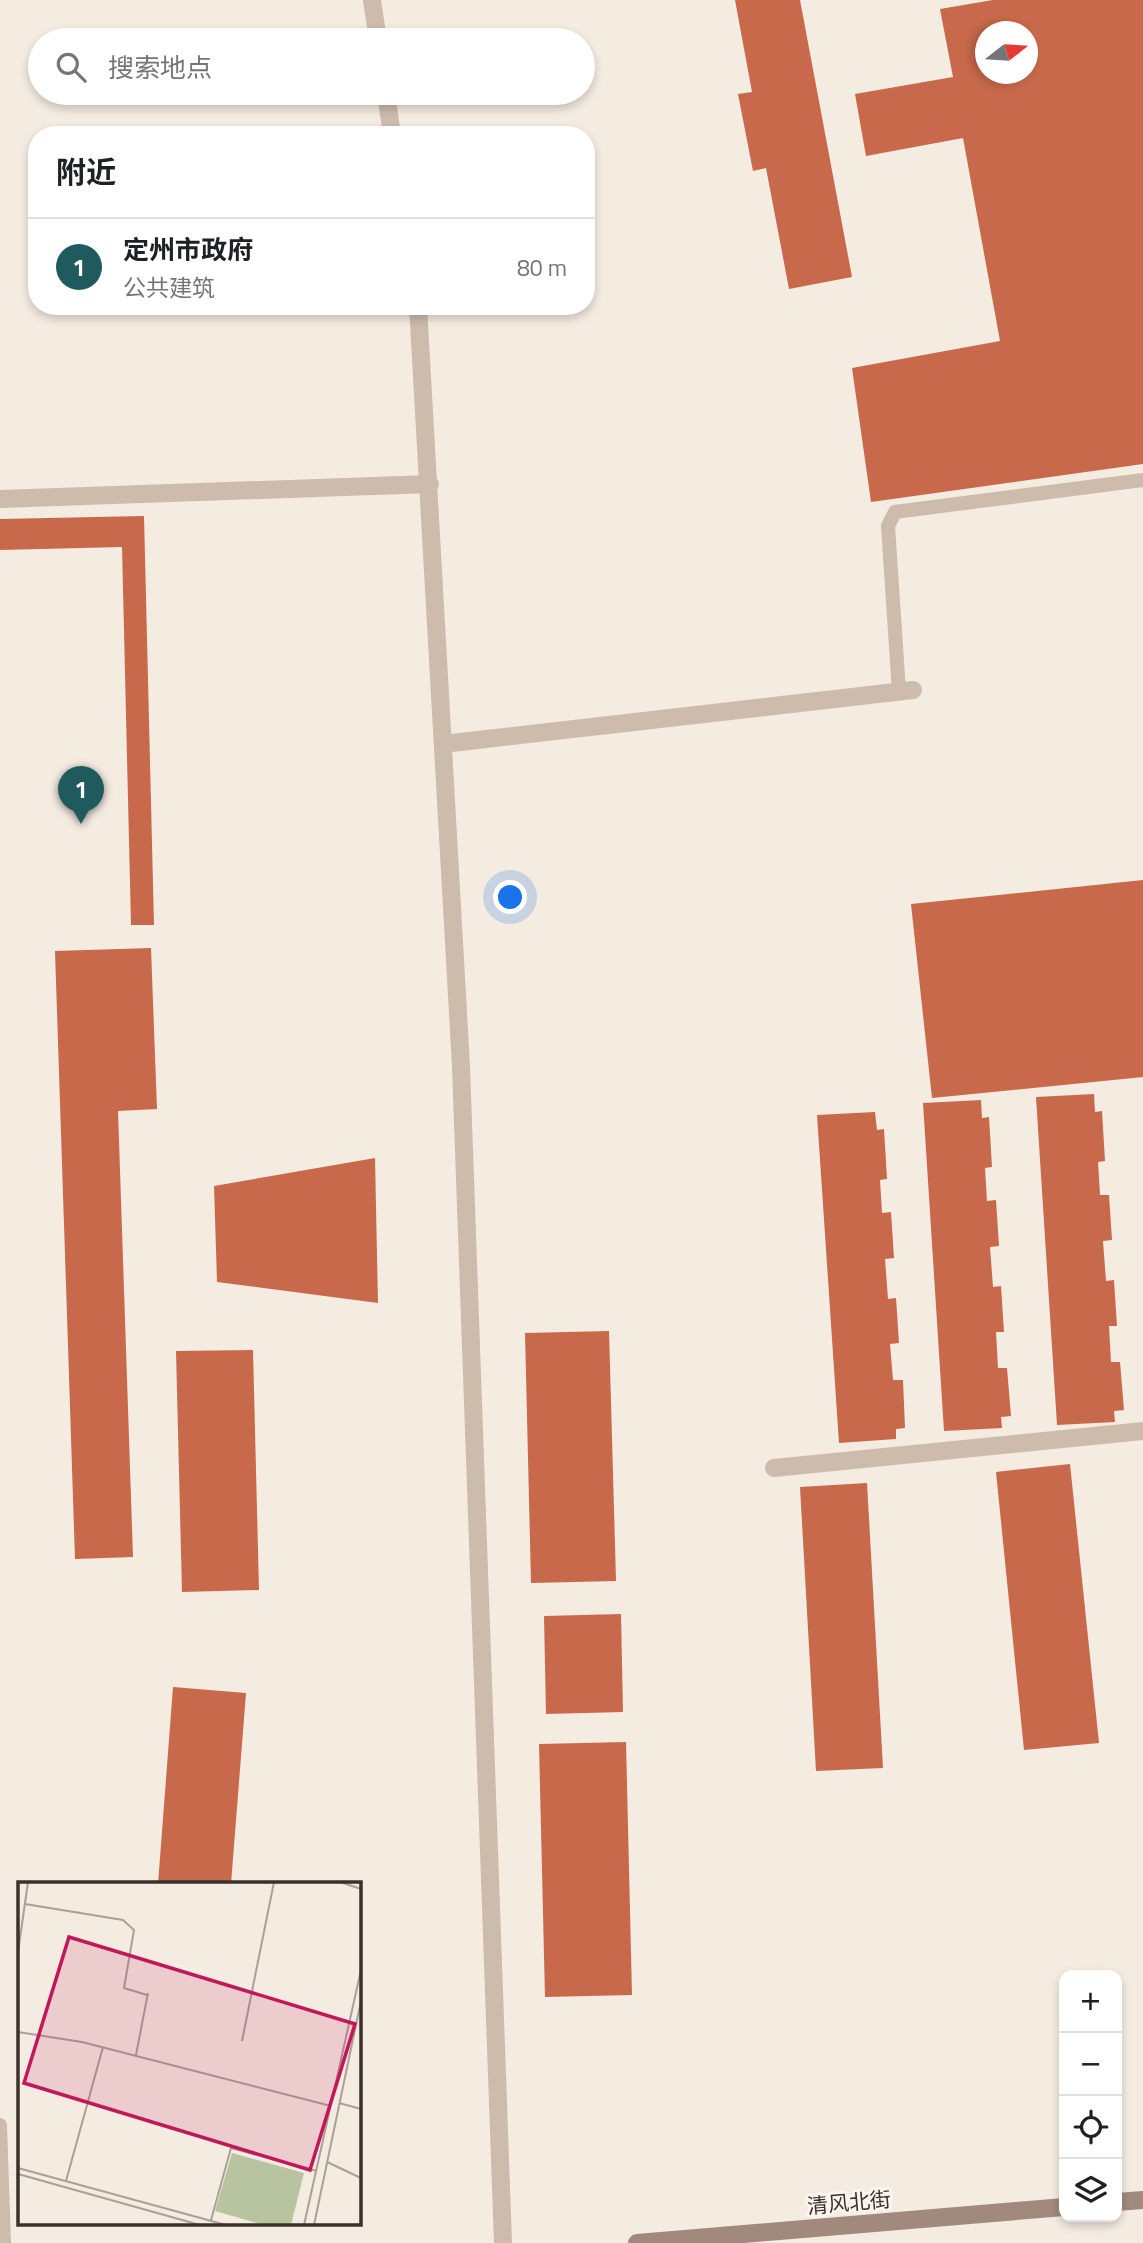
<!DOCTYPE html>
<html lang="zh">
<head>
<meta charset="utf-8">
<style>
	body { margin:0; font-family:"Titillium Web","Noto Sans SC",sans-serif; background:#f2f2f2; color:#202124 }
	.controls { position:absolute; right:21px; bottom:21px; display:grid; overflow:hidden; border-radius:14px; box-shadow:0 4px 10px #0003 }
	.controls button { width:63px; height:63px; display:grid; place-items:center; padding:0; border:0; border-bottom:2px solid #e0e0e0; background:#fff; color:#202124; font:35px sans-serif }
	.compass { position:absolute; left:975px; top:21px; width:63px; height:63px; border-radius:50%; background:#fff; box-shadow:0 4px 10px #0003; rotate:73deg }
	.you { position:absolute; left:511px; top:898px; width:24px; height:24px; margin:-18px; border:5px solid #fff; border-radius:50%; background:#1a73e8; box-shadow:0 0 0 10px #1a73e833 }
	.badge { display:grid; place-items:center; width:46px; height:46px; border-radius:50%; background:#1f5a5e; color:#fff; font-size:23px; font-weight:700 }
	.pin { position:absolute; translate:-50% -58px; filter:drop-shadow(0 2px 4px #0008) }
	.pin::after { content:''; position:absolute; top:37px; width:24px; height:21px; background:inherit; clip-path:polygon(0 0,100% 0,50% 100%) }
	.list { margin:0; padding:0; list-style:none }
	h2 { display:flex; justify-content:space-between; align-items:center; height:91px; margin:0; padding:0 28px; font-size:30px }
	h2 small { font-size:23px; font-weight:400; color:#757577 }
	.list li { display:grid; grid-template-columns:46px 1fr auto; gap:21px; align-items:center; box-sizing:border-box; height:98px; padding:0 28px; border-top:2px solid #e0e0e0 }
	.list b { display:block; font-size:26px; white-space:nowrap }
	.list p { margin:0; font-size:23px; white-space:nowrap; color:#757577 }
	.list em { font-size:23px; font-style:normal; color:#757577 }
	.icon { flex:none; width:38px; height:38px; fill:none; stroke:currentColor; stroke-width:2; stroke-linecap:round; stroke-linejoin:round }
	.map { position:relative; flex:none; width:1143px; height:2243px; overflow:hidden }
	.search { position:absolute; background:#fff; box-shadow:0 4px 10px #0003; left:28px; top:28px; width:567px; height:77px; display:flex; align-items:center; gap:18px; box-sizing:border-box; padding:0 24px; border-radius:38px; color:#757577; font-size:26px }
	.panel { position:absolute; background:#fff; box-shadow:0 4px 10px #0003; left:28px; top:126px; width:567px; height:189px; border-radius:28px }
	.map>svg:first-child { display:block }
	.building { fill:#c8694b; fill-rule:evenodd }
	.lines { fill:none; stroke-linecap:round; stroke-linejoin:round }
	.service { stroke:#cdbbac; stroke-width:14 }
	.minor { stroke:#cdbbac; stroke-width:18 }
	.secondary { stroke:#a18a7d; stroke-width:18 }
	.labels { text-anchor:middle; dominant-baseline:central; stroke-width:6; stroke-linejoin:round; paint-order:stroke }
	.street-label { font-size:21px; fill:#3b302b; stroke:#fbf5ee }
	.inset-road { fill:none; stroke:#aaa098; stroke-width:2 }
	.view { fill:#c2185b; fill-opacity:0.15; stroke:#c2185b; stroke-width:3.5 }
	.inset-edge { fill:none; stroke:#3b302b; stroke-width:3.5 }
</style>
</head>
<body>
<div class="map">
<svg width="1143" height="2243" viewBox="0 0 1143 2243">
	<rect width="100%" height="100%" fill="#f4ebe1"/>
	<g class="building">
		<polygon points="735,0 800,0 852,277 789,289 766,168 753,171 738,94 752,92"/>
		<path d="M993,0H1143V464L871,502L852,368L1000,341L963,138L866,156L855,94L953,77L940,9ZM986,32H1028V74H986Z"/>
		<polygon points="144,516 154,925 131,925 122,547 0,550 0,519"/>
		<polygon points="1143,880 1143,1077 932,1098 911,904"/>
		<polygon points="151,948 157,1109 118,1111 133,1557 75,1559 55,951"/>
		<polygon points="1094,1094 1095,1112 1102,1111 1105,1161 1098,1162 1100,1195 1109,1195 1112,1240 1103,1241 1106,1281 1114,1280 1117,1326 1109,1326 1111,1362 1120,1362 1124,1410 1114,1411 1115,1422 1057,1425 1036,1097"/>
		<polygon points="981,1100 982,1118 989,1117 992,1167 985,1168 987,1201 996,1200 999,1246 990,1247 993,1287 1001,1286 1004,1332 996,1332 998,1368 1007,1368 1011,1416 1001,1417 1002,1428 944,1431 923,1103"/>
		<polygon points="875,1112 877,1130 884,1129 887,1179 880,1180 882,1213 891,1212 894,1258 885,1259 888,1299 896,1298 899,1343 890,1344 893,1380 903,1380 905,1428 896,1429 896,1439 839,1443 817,1115"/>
		<polygon points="375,1158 378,1303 217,1282 214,1186"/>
		<polygon points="609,1331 616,1581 531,1583 525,1333"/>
		<polygon points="253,1350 259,1590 182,1592 176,1351"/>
		<polygon points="1070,1464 1099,1743 1024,1750 996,1472"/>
		<polygon points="867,1483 883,1768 816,1771 800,1487"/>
		<polygon points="621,1614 623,1712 546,1714 544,1616"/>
		<polygon points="173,1687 246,1693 231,1884 158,1884"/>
		<polygon points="626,1742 632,1995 545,1997 539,1744"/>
	</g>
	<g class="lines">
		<g class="service">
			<polyline points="899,692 888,526 895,512 1143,480"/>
			<polyline points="0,2125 4,2243"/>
		</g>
		<g class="minor">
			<polyline points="372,0 378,40"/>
			<polyline points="386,93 392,135"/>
			<polyline points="418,306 461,1066 503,2243"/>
			<polyline points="0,499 430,484"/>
			<polyline points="443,744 913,690"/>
			<polyline points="774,1468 1143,1431"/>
		</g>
		<g class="secondary">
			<polyline points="1117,2202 1143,2200"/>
			<polyline points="637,2243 1064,2207"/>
		</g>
	</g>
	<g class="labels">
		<g class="street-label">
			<text transform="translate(849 2202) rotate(-5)">清风北街</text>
		</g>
	</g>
	<g transform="translate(18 1882)">
		<rect width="343" height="343" fill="#f4ebe1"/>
		<path d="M214,271L286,291L273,343H246L197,329Z" fill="#b8c4a0"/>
		<path class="inset-road" d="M322,0L343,7M7,22L105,38L116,48L106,106L129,113M0,70L10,0M0,150L64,160L313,224M224,159L256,0M118,173L130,111M321,221L343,227M309,280L343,296M0,286L208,343M0,292L182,343M48,299L85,165M193,338L213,266L299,289M286,343L343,88M296,343L343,119"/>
		<path class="view" d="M51,55L337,142L292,288L6,201Z"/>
		<rect width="343" height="343" class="inset-edge"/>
	</g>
</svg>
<div class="controls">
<button>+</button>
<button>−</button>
<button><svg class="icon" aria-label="locate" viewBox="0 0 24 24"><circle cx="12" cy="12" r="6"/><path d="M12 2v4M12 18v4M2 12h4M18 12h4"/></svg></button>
<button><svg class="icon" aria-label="layers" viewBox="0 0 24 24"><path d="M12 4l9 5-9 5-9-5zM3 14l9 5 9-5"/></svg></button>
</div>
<svg class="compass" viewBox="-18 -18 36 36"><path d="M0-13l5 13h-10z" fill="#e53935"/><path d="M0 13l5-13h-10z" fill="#757577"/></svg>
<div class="you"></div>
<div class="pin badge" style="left:81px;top:824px">1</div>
<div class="search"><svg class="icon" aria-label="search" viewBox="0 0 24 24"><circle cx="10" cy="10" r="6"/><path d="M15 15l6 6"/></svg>搜索地点</div>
<section class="panel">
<h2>附近<small></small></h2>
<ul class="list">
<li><span class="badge">1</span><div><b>定州市政府</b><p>公共建筑</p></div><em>80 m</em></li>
</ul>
</section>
</div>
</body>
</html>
